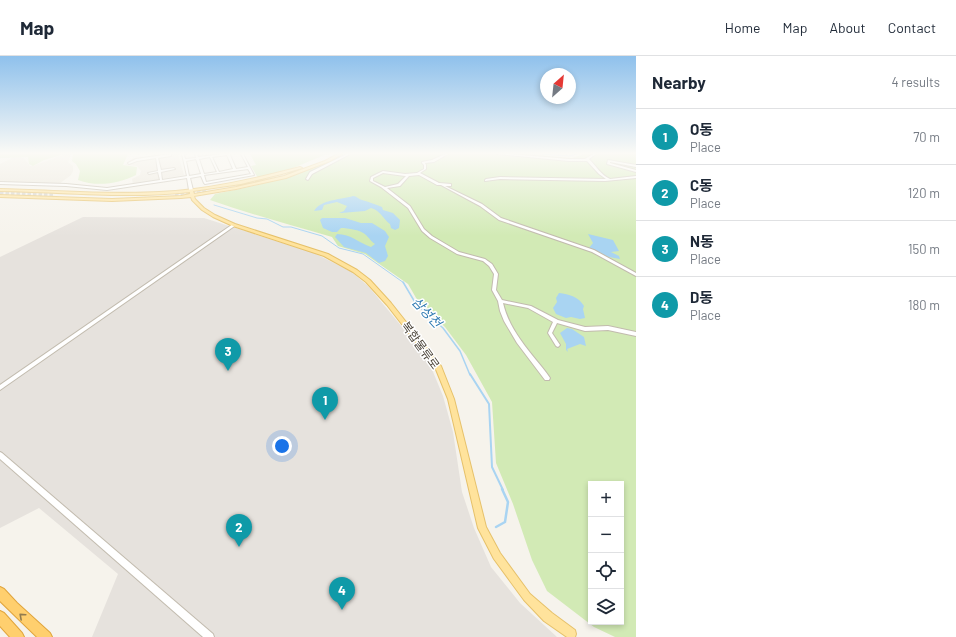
<!DOCTYPE html>
<html lang="en">
<head>
<meta charset="utf-8">
<style>
	body { margin:0; font-family:Barlow,"Noto Sans KR",sans-serif; background:#f2f2f3; color:#1f2937 }
	.controls { position:absolute; right:12px; bottom:12px; display:grid; overflow:hidden; border-radius:0px; box-shadow:0 2px 6px #0003 }
	.controls button { width:36px; height:36px; display:grid; place-items:center; padding:0; border:0; border-bottom:1px solid #e0e1e3; background:#fff; color:#1f2937; font:20px sans-serif }
	.compass { position:absolute; left:540px; top:12px; width:36px; height:36px; border-radius:50%; background:#fff; box-shadow:0 2px 6px #0003; rotate:27deg }
	.you { position:absolute; left:282px; top:390px; width:14px; height:14px; margin:-10px; border:3px solid #fff; border-radius:50%; background:#1a73e8; box-shadow:0 0 0 6px #1a73e833 }
	.badge { display:grid; place-items:center; width:26px; height:26px; border-radius:50%; background:#db2777; color:#fff; font-size:13px; font-weight:700 }
	.pin { position:absolute; translate:-50% -33px; filter:drop-shadow(0 1px 2px #0008) }
	.pin::after { content:''; position:absolute; top:21px; width:14px; height:12px; background:inherit; clip-path:polygon(0 0,100% 0,50% 100%) }
	.list { margin:0; padding:0; list-style:none }
	h2 { display:flex; justify-content:space-between; align-items:center; height:52px; margin:0; padding:0 16px; font-size:17px }
	h2 small { font-size:13px; font-weight:400; color:#747a83 }
	.list li { display:grid; grid-template-columns:26px 1fr auto; gap:12px; align-items:center; box-sizing:border-box; height:56px; padding:0 16px; border-top:1px solid #e0e1e3 }
	.list b { display:block; font-size:15px; white-space:nowrap }
	.list p { margin:0; font-size:13px; white-space:nowrap; color:#747a83 }
	.list em { font-size:13px; font-style:normal; color:#747a83 }
	.icon { flex:none; width:22px; height:22px; fill:none; stroke:currentColor; stroke-width:2; stroke-linecap:round; stroke-linejoin:round }
	.map { position:relative; flex:none; width:636px; height:581px; overflow:hidden }
	header { display:flex; align-items:center; gap:24px; box-sizing:border-box; height:56px; padding:0 20px; background:#fff; border-bottom:1px solid #e0e1e3 }
	header strong { font-size:19px }
	nav { display:flex; gap:22px; margin-inline-start:auto; font-size:14px }
	main { display:flex }
	aside { flex:1; background:#fff }
	.map>svg:first-child { display:block }
	.residential { fill:#eae5da }
	.industrial { fill:#e6e2dd }
	.green { fill:#d2eab5; fill-rule:evenodd }
	.water { fill:#a9d4f2 }
	.lines { fill:none; stroke-linecap:round; stroke-linejoin:round }
	.stream-far3 { stroke:#a9d4f2; stroke-width:1 }
	.stream-far2 { stroke:#a9d4f2; stroke-width:1.5 }
	.stream-far1 { stroke:#a9d4f2; stroke-width:2 }
	.stream { stroke:#a9d4f2; stroke-width:2.5 }
	.major-tunnel { stroke:#d4d0c8; stroke-width:3.5; stroke-dasharray:3.5 2; stroke-linecap:butt }
	.minor-casing { stroke:#c2bbae; stroke-width:2 }
	.major-casing { stroke:#e6c16a; stroke-width:2 }
	.highway-casing { stroke:#e0a43c; stroke-width:2 }
	.minor { fill:#fff; fill-rule:evenodd }
	.major { fill:#ffe39c; fill-rule:evenodd }
	.highway { fill:#ffcf6e; fill-rule:evenodd }
	.oneway { stroke:#937c4e }
	.labels { text-anchor:middle; dominant-baseline:central; stroke-width:3; stroke-linejoin:round; paint-order:stroke }
	.street-label { font-size:12px; fill:#4b4439; stroke:#fff }
	.water-label { font-size:13px; font-style:italic; fill:#2e7ab2; stroke:#fff }
</style>
</head>
<body>
<header>
<strong>Map</strong>
<nav><a>Home</a><a>Map</a><a>About</a><a>Contact</a></nav>
</header>
<main>
<div class="map">
<svg width="636" height="581" viewBox="0 0 636 581">
	<rect width="100%" height="100%" fill="#f6f3ec"/>
	<g class="residential">
		<polygon points="66,98 71,98 68,106 73,110 73,115 71,119 59,128 0,126 0,108 14,101 24,102 30,110 33,110"/>
		<polygon points="166,98 178,98 184,119 133,128 132,123 140,119 141,115 137,110 125,109 133,102"/>
	</g>
	<polygon class="industrial" points="83,161 204,162 314,197 352,216 369,231 412,283 431,311 443,340 453,376 462,436 474,472 491,511 520,547 557,581 92,581 118,518 39,452 0,472 0,201"/>
	<g class="green">
		<polygon points="0,98 64,98 44,104 33,110 29,108 28,101 0,102"/>
		<path d="M73,98H128L123,109L137,111L136,119C118,128 97,131 78,124L80,115L76,108L72,105Z"/>
		<polygon points="250,98 327,98 293,112 258,122 251,110 256,109"/>
		<path d="M345,98H528L572,102L584,98H636V581H615L594,571L547,535L532,504L513,448L496,407L492,346L466,299L445,271L419,247L408,228L365,198L338,190L332,181C291,169 250,158 210,144L215,138C261,129 303,119 345,98ZM591,428H621V566H591Z"/>
	</g>
	<g class="water">
		<path d="M353,140C357,140 358,143 362,144C369,146 375,148 382,151L383,154L393,157L400,164L399,172L395,174L391,172L390,168C383,163 381,155 371,152L365,155L341,157H339L344,155L347,150L337,146L324,149L322,154L314,155C321,143 341,144 353,140Z"/>
		<path d="M322,162H345L361,167H372L385,175L389,181L385,190L388,200L385,205L379,207L366,197L344,191L335,181L337,178C351,178 359,187 371,191L375,188C371,185 370,183 366,179C361,174 348,172 341,172L337,176H332L323,172L320,164Z"/>
		<polygon points="588,178 613,184 619,195 611,196 619,200 620,203 609,201 590,194 589,192 593,187"/>
		<path d="M559,237C569,238 579,241 584,250L583,253L585,262L580,263L571,261L566,262L556,258L553,252L557,246L556,242Z"/>
		<polygon points="567,272 572,273 584,281 586,290 580,288 567,293 568,296 566,294 566,288 560,277"/>
	</g>
	<g class="lines">
		<g class="stream-far3">
			<polyline points="540,98 569,100 577,98"/>
			<polyline points="214,149 257,162 267,163 283,171 291,171 322,180 339,192 363,198 404,227"/>
		</g>
		<polyline class="stream-far2" points="403,226 416,248 443,272 460,295 470,319"/>
		<polyline class="stream-far1" points="470,318 489,348 492,411 503,434"/>
		<polyline class="stream" points="496,471 505,466 508,446 502,433"/>
		<g class="major-tunnel">
			<polyline points="0,137 54,139"/>
			<polyline points="175,138 206,134"/>
		</g>
		<defs>
			<g id="minor">
				<path d="M170,98H171V100L158,102L161,114L174,112L175,113L161,116L162,124L187,120L182,98H184L185,103L196,102L195,98H197L198,101L222,98H230V99L236,113L248,111L241,98H243L254,119L205,128L204,127L201,120L190,122L193,134L191,135L189,134L187,122L107,134L66,130L0,128V126L66,128L107,132L160,124L158,116L149,118L148,117L158,115L156,102L137,105L129,108L128,107L136,103ZM227,99L233,113L219,116L212,101ZM210,101L217,116L204,118L199,103ZM196,103L201,118L189,120L186,105ZM248,113L251,118L206,126L204,119Z"/>
				<polygon points="347,98 350,98 312,118 308,124 306,123 310,116"/>
				<path d="M445,98H448L434,106L425,107L426,109V113L420,117L439,127L451,128V130H445L482,148L501,162L594,194L636,217V220L592,196L499,164L480,150L441,129H437L419,119L409,120L400,130L387,132L410,150L424,173L432,180L459,196L485,203L492,208L498,218L496,234L502,244L531,250L558,264L585,271L608,270L636,276V280L608,274L585,275L557,267L552,277L560,289L558,291L556,290L548,277L553,266L528,252L503,247C508,269 522,287 536,304C541,310 546,316 550,322L549,324H545L517,287L504,265L500,255L498,245L492,234L494,218L489,210L483,205L457,198L430,182L422,175L408,152L381,131L370,125L371,121L383,115L405,118L417,117L424,113V109L422,107V106L432,104ZM383,117L405,120H406L398,128L385,131L373,125V122Z"/>
				<path d="M497,98H510L569,103H585L593,98H596L589,103C596,110 601,119 610,123L636,120V122L605,125L500,123L485,125V124L486,123L500,121L606,123L599,118L587,105H569Z"/>
				<polygon points="608,104 636,109 636,111 610,106 610,107 636,114 636,116 607,108"/>
				<polygon points="233,168 236,169 0,334 0,329"/>
				<polygon points="0,396 2,397 213,578 214,581 203,581 0,403"/>
			</g>
			<path id="major" d="M338,98H342L330,105L286,122L236,133L194,140L195,143L204,152L215,159L235,168L328,198L357,214L370,224L391,247L441,310L454,343L486,471L500,497L530,538L552,557L575,574L576,578L575,581H567L544,565L524,544L494,503L478,472L448,343L435,311L387,249L366,226L353,216L324,200L233,170L213,161L202,154L192,144L191,141L181,142L112,145L0,141V139L112,143L181,140L190,138V136C126,143 63,136 0,135V133C53,134 106,139 159,136C207,134 254,123 300,111L302,112L282,118L241,128L193,135L194,138L236,131L284,120L325,105Z"/>
			<g id="highway">
				<polygon points="0,531 4,533 17,547 50,577 52,581 37,581 0,545"/>
				<polygon points="0,555 4,557 22,577 24,581 10,581 0,570"/>
			</g>
		</defs>
		<use href="#minor" class="minor-casing"/>
		<use href="#major" class="major-casing"/>
		<use href="#highway" class="highway-casing"/>
		<use href="#minor" class="minor"/>
		<use href="#major" class="major"/>
		<use href="#highway" class="highway"/>
	</g>
	<defs><path id="oneway-chevron" d="M-2-3.5L2.5 0L-2 3.5" fill="none" stroke-width="1.6" stroke-linecap="round" stroke-linejoin="round"/></defs>
	<use class="oneway" href="#oneway-chevron" transform="translate(22 560) rotate(-138)"/>
	<linearGradient id="sky" x2="0" y2="1"><stop stop-color="#8fc1ec"/><stop offset="0.54" stop-color="#fbfaf6"/><stop offset="1" stop-color="#fbfaf6" stop-opacity="0"/></linearGradient>
	<rect width="636" height="180" fill="url(#sky)"/>
	<g class="labels">
		<g class="street-label">
			<text transform="translate(421 289) rotate(54)">복합물류로</text>
		</g>
		<g class="water-label">
			<text transform="translate(427 256) rotate(47)">삼성천</text>
		</g>
	</g>
</svg>
<div class="controls">
<button>+</button>
<button>−</button>
<button><svg class="icon" aria-label="locate" viewBox="0 0 24 24"><circle cx="12" cy="12" r="6"/><path d="M12 2v4M12 18v4M2 12h4M18 12h4"/></svg></button>
<button><svg class="icon" aria-label="layers" viewBox="0 0 24 24"><path d="M12 4l9 5-9 5-9-5zM3 14l9 5 9-5"/></svg></button>
</div>
<svg class="compass" viewBox="-18 -18 36 36"><path d="M0-13l5 13h-10z" fill="#e53935"/><path d="M0 13l5-13h-10z" fill="#747a83"/></svg>
<div class="you"></div>
<div class="pin badge" style="left:325px;top:364px;background:#0f9aa8">1</div>
<div class="pin badge" style="left:239px;top:491px;background:#0f9aa8">2</div>
<div class="pin badge" style="left:228px;top:315px;background:#0f9aa8">3</div>
<div class="pin badge" style="left:342px;top:554px;background:#0f9aa8">4</div>
</div>
<aside>
<h2>Nearby<small>4 results</small></h2>
<ul class="list">
<li><span class="badge" style="background:#0f9aa8">1</span><div><b>O동</b><p>Place</p></div><em>70 m</em></li>
<li><span class="badge" style="background:#0f9aa8">2</span><div><b>C동</b><p>Place</p></div><em>120 m</em></li>
<li><span class="badge" style="background:#0f9aa8">3</span><div><b>N동</b><p>Place</p></div><em>150 m</em></li>
<li><span class="badge" style="background:#0f9aa8">4</span><div><b>D동</b><p>Place</p></div><em>180 m</em></li>
</ul>
</aside>
</main>
</body>
</html>
